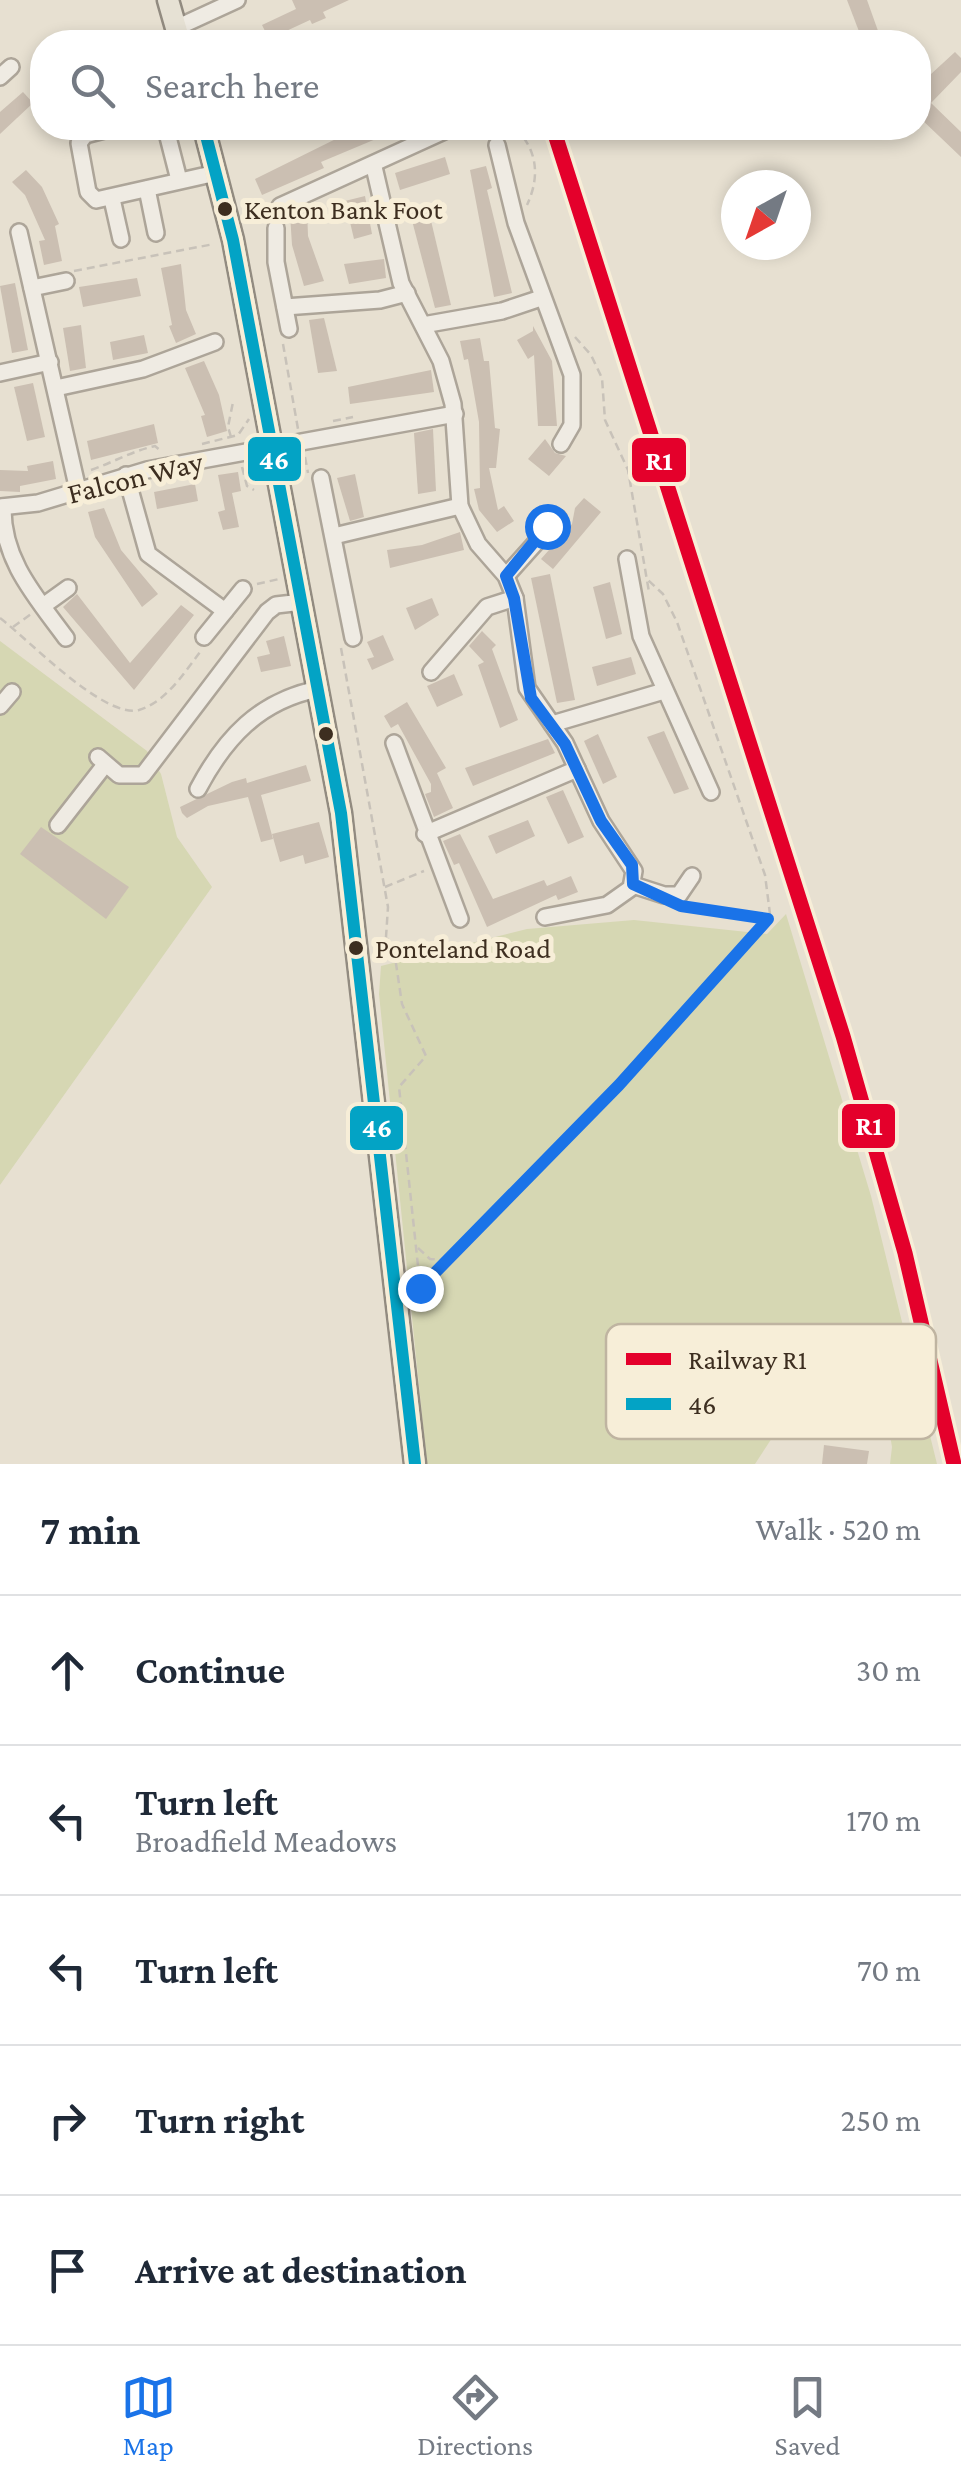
<!DOCTYPE html>
<html lang="en">
<head>
<meta charset="utf-8">
<style>
	body { margin:0; font-family:"Crimson Pro",serif; background:#f2f2f3; color:#1f2937 }
	.compass { position:absolute; left:721px; top:170px; width:90px; height:90px; border-radius:50%; background:#fff; box-shadow:0 5px 15px #0003; rotate:220deg }
	.stop { position:absolute; width:30px; height:30px; margin:-22px; border:8px solid #1a73e8; border-radius:50%; background:#fff }
	.stop.end { background:#1a73e8; border-color:#fff; box-shadow:0 2px 10px #0008 }
	.list { margin:0; padding:0; list-style:none }
	h2 { display:flex; justify-content:space-between; align-items:center; height:130px; margin:0; padding:0 40px; font-size:42px }
	h2 small { font-size:32px; font-weight:400; color:#747a83 }
	.list li { display:grid; grid-template-columns:65px 1fr auto; gap:30px; align-items:center; box-sizing:border-box; height:150px; padding:0 40px; border-top:2px solid #e0e1e3 }
	.list b { display:block; font-size:38px; white-space:nowrap }
	.list p { margin:0; font-size:32px; white-space:nowrap; color:#747a83 }
	.list em { font-size:32px; font-style:normal; color:#747a83 }
	.icon { flex:none; width:55px; height:55px; fill:none; stroke:currentColor; stroke-width:2; stroke-linecap:round; stroke-linejoin:round }
	.map { position:relative; flex:none; width:961px; height:1464px; overflow:hidden }
	.search { position:absolute; background:#fff; box-shadow:0 5px 15px #0003; left:30px; right:30px; top:30px; height:110px; display:flex; align-items:center; gap:25px; box-sizing:border-box; padding:0 35px; border-radius:40px; color:#747a83; font-size:38px }
	.sheet { height:880px; background:#fff }
	nav { display:flex; justify-content:space-around; align-items:center; box-sizing:border-box; height:140px; border-top:2px solid #e0e1e3; background:#fff; font-size:28px; color:#747a83 }
	nav a { display:grid; justify-items:center; gap:5px }
	nav .on { color:#1a73e8 }
	.map>svg:first-child { display:block }
	.green { fill:#d6d7b3 }
	.building { fill:#cbbfb2 }
	.lines { fill:none; stroke-linecap:round; stroke-linejoin:round }
	.minor-casing { stroke:#ada599; stroke-width:20 }
	.major-casing { stroke:#928b80; stroke-width:25 }
	.path { stroke:#c8c2b9; stroke-width:2.5; stroke-dasharray:8 5; stroke-linecap:butt }
	.minor { stroke:#efebe3; stroke-width:15 }
	.major { stroke:#e6e1d4; stroke-width:20 }
	.bus-1-casing { stroke:#f7eed8; stroke-width:20 }
	.bus-1 { stroke:#03a3c5; stroke-width:12 }
	.rail-1-casing { stroke:#f7eed8; stroke-width:22 }
	.rail-1 { stroke:#e4002b; stroke-width:15 }
	.route { stroke:#1a73e8; stroke-width:12 }
	.bus-dot { fill:#3d2e20; stroke:#f7eed8; stroke-width:4 }
	.labels { text-anchor:middle; dominant-baseline:central; stroke-width:10; stroke-linejoin:round; paint-order:stroke }
	.bus-label { font-size:28px; fill:#3d2e20; stroke:#f7eed8; text-anchor:start }
	.street-label { font-size:30px; fill:#3d2e20; stroke:#f7eed8 }
	.key { fill:#f7eed8; stroke:#bfb4a1; stroke-width:2.5 }
	.key-label { font-size:28px; fill:#3d2e20 }
	.line-badge { stroke:#f7eed8; stroke-width:4 }
	.badge-label { font-size:28px; text-anchor:middle; font-weight:bold; fill:#fff }
</style>
</head>
<body>
<div class="map">
<svg width="961" height="1464" viewBox="0 0 961 1464">
	<rect width="100%" height="100%" fill="#e7e0d1"/>
	<g class="green">
		<polygon points="0,641 147,751 161,774 177,837 212,887 0,1185"/>
		<polygon points="786,914 871,1196 937,1464 890,1464 892,1447 876,1351 800,1395 755,1464 427,1464 379,994 381,966 527,929 634,920 767,934"/>
	</g>
	<g class="building">
		<polygon points="292,0 349,0 323,12 326,18 312,24 310,20 269,39 262,25 296,9"/>
		<polygon points="847,0 867,0 882,42 863,42"/>
		<polygon points="955,52 961,58 961,72 931,103 961,132 961,157 918,116 918,86"/>
		<polygon points="23,92 33,103 0,134 0,112"/>
		<polygon points="358,128 380,128 383,136 321,162 324,168 262,195 255,179"/>
		<polygon points="445,157 450,174 400,190 395,173"/>
		<polygon points="486,166 492,188 487,190 512,293 494,297 470,170"/>
		<polygon points="26,170 42,187 59,224 55,226 62,261 44,265 39,241 45,240 25,195 12,182"/>
		<polygon points="365,196 372,234 354,239 345,201"/>
		<polygon points="307,208 308,236 324,281 304,286 292,245 290,214"/>
		<polygon points="428,208 451,305 435,308 410,213"/>
		<polygon points="384,259 386,278 349,284 344,264"/>
		<polygon points="181,264 186,310 196,334 176,343 169,326 172,325 161,268"/>
		<polygon points="137,278 141,296 83,307 79,287"/>
		<polygon points="15,283 28,350 12,353 0,286"/>
		<polygon points="324,318 337,371 318,373 309,320"/>
		<polygon points="81,325 86,368 70,371 63,328"/>
		<polygon points="533,326 552,361 557,426 538,426 534,355 528,359 517,340 533,331"/>
		<polygon points="144,335 148,353 113,360 110,342"/>
		<polygon points="480,338 484,361 489,361 495,428 500,429 496,468 489,468 498,510 504,506 514,521 497,532 479,510 474,489 480,488 479,422 468,359 464,360 460,341"/>
		<polygon points="204,361 219,395 227,431 207,437 201,416 205,415 185,368"/>
		<polygon points="431,370 434,392 350,404 348,387"/>
		<polygon points="33,383 45,437 27,441 14,387"/>
		<polygon points="154,424 158,443 91,460 87,441"/>
		<polygon points="433,429 436,491 418,494 414,433"/>
		<polygon points="545,439 555,453 566,456 549,476 528,459"/>
		<polygon points="53,461 56,479 20,486 20,492 0,491 0,470 28,471 27,466"/>
		<polygon points="238,472 241,491 232,493 239,527 223,530 218,512 225,510 218,475"/>
		<polygon points="355,474 364,517 350,521 337,478"/>
		<polygon points="195,484 198,501 157,509 154,492"/>
		<polygon points="584,498 601,512 553,569 541,559 572,524 575,508"/>
		<polygon points="104,508 121,550 158,594 142,607 95,537 88,512"/>
		<polygon points="460,532 464,550 390,568 387,550 422,545"/>
		<polygon points="550,574 575,700 557,703 531,578"/>
		<polygon points="610,582 622,634 606,639 593,587"/>
		<polygon points="77,594 130,663 181,605 194,615 134,690 63,607"/>
		<polygon points="432,598 439,615 415,630 406,608"/>
		<polygon points="482,631 496,645 492,649 518,720 500,728 478,665 484,662 469,646"/>
		<polygon points="383,635 394,660 372,670 367,659 374,657 367,642"/>
		<polygon points="284,636 291,666 261,672 257,657 270,654 266,641"/>
		<polygon points="631,657 636,674 597,686 592,667"/>
		<polygon points="454,674 463,695 437,707 427,686"/>
		<polygon points="407,702 446,768 437,773 453,808 434,817 425,794 431,792 431,784 398,724 391,728 384,716"/>
		<polygon points="664,731 689,789 674,794 647,737"/>
		<polygon points="598,734 617,777 603,784 584,741"/>
		<polygon points="548,739 555,753 473,786 465,768"/>
		<polygon points="306,765 311,781 261,795 273,839 261,842 248,797 208,806 187,818 182,813 180,807 232,782 246,778 247,783"/>
		<polygon points="563,790 584,837 568,844 546,797"/>
		<polygon points="528,820 535,836 496,854 488,836"/>
		<polygon points="319,822 329,857 305,864 303,855 280,862 272,834"/>
		<polygon points="41,827 129,887 106,919 20,854"/>
		<polygon points="460,834 493,899 544,880 547,886 571,876 578,892 558,900 556,895 487,927 459,863 454,865 443,841"/>
		<polygon points="824,1445 869,1451 867,1464 822,1464"/>
	</g>
	<g class="lines">
		<defs>
			<g id="minor">
				<polyline points="176,28 237,0"/>
				<polyline points="0,77 11,67"/>
				<polyline points="112,128 85,135 79,143 88,192 96,200 216,173"/>
				<polyline points="168,137 179,180"/>
				<polyline points="497,145 516,223 572,375 572,425 561,444"/>
				<polyline points="374,167 401,283 441,361 453,404 460,506 478,544 506,576 515,598 527,688 565,743 601,821 634,871 631,888 607,905 545,917"/>
				<polyline points="147,189 156,233"/>
				<polyline points="112,199 121,239"/>
				<polyline points="280,206 451,128"/>
				<polyline points="276,228 276,262 289,329"/>
				<polyline points="19,232 78,490"/>
				<polyline points="32,288 66,281"/>
				<polyline points="285,307 380,300 407,293"/>
				<polyline points="423,325 502,311 541,298"/>
				<polyline points="0,373 50,362"/>
				<polyline points="56,388 143,369 215,342"/>
				<polyline points="126,475 148,554 225,611"/>
				<polyline points="321,478 353,638"/>
				<polyline points="0,507 38,503 147,470 455,414"/>
				<path d="M3,507C2,560 36,597 66,638"/>
				<polyline points="334,536 460,506"/>
				<polyline points="627,559 641,636 711,792"/>
				<polyline points="506,576 558,518"/>
				<polyline points="43,606 68,588"/>
				<polyline points="204,637 243,589"/>
				<polyline points="431,672 487,607 515,598"/>
				<polyline points="0,706 12,692"/>
				<polyline points="552,724 664,691"/>
				<polyline points="394,743 460,919"/>
				<polyline points="98,757 119,775 143,775 267,612 276,605 302,602"/>
				<path d="M198,789C225,738 259,701 318,689"/>
				<polyline points="58,825 104,766"/>
				<polyline points="425,834 577,769"/>
				<polyline points="633,885 664,895 679,895 692,876"/>
			</g>
			<g id="major">
				<polyline points="168,0 180,42"/>
				<polyline points="204,128 233,240 341,813 415,1464"/>
			</g>
		</defs>
		<use href="#minor" class="minor-casing"/>
		<use href="#major" class="major-casing"/>
		<g class="path">
			<path d="M515,128C538,150 540,177 527,205"/>
			<polyline points="74,271 214,244"/>
			<polyline points="575,337 591,355 602,378 605,420 628,470 649,592"/>
			<polyline points="283,344 298,429"/>
			<polyline points="333,421 353,417"/>
			<polyline points="231,437 228,427 233,402"/>
			<polyline points="202,444 238,435 249,419"/>
			<polyline points="305,457 308,473"/>
			<polyline points="242,467 247,486 254,490"/>
			<polyline points="244,468 261,481"/>
			<path d="M91,470C114,462 132,451 155,446L161,451"/>
			<polyline points="257,584 279,579"/>
			<path d="M0,618C29,640 104,719 139,710C166,702 184,673 200,652"/>
			<polyline points="13,627 31,614"/>
			<polyline points="341,648 388,907 386,937 373,956"/>
			<polyline points="385,887 424,871"/>
			<polyline points="686,907 767,919"/>
			<polyline points="387,938 395,957 402,1004 426,1056 399,1087 420,1285"/>
			<polyline points="418,1248 430,1259 446,1260"/>
			<polyline points="414,1294 619,1085 770,914 765,875 677,622 663,594 648,580"/>
		</g>
		<use href="#minor" class="minor"/>
		<use href="#major" class="major"/>
		<defs>
			<polyline id="bus-1" points="204,128 233,240 341,813 415,1464"/>
		</defs>
		<use href="#bus-1" class="bus-1-casing"/>
		<use href="#bus-1" class="bus-1"/>
		<defs>
			<polyline id="rail-1" points="553,128 843,1036 905,1253 954,1464"/>
		</defs>
		<use href="#rail-1" class="rail-1-casing"/>
		<use href="#rail-1" class="rail-1"/>
	</g>
	<g class="lines">
		<polyline class="route" points="420,1288 619,1085 768,919 681,906 633,884 632,865 601,821 565,744 531,698 514,598 506,576 547,526"/>
	</g>
	<g class="bus-dot">
		<circle cx="225" cy="209" r="9"/>
		<circle cx="326" cy="734" r="9"/>
		<circle cx="356" cy="948" r="9"/>
	</g>
	<g class="labels">
		<g class="bus-label">
			<text x="244" y="209">Kenton Bank Foot</text>
			<text x="375" y="948">Ponteland Road</text>
		</g>
		<g class="street-label">
			<text transform="translate(135 477) rotate(-14)">Falcon Way</text>
		</g>
	</g>
	<rect x="606" y="1324" width="330" height="115" rx="15" class="key"/>
	<rect x="626" y="1353" width="45" height="12" fill="#e4002b"/>
	<rect x="626" y="1398" width="45" height="12" fill="#03a3c5"/>
	<g class="key-label">
		<text x="688" y="1369">Railway R1</text>
		<text x="688" y="1414">46</text>
	</g>
	<g class="line-badge">
		<rect x="246" y="435" width="57" height="48" rx="10" fill="#03a3c5"/>
		<rect x="630" y="436" width="58" height="48" rx="10" fill="#e4002b"/>
		<rect x="840" y="1102" width="57" height="48" rx="10" fill="#e4002b"/>
		<rect x="348" y="1104" width="57" height="48" rx="10" fill="#03a3c5"/>
	</g>
	<g class="badge-label">
		<text x="274" y="469">46</text>
		<text x="659" y="470">R1</text>
		<text x="869" y="1135">R1</text>
		<text x="377" y="1137">46</text>
	</g>
</svg>
<svg class="compass" viewBox="-18 -18 36 36"><path d="M0-13l5 13h-10z" fill="#e53935"/><path d="M0 13l5-13h-10z" fill="#747a83"/></svg>
<div class="stop" style="left:547px;top:526px"></div>
<div class="stop end" style="left:420px;top:1288px"></div>
<div class="search"><svg class="icon" aria-label="search" viewBox="0 0 24 24"><circle cx="10" cy="10" r="6"/><path d="M15 15l6 6"/></svg>Search here</div>
</div>
<section class="sheet">
<h2>7 min<small>Walk · 520 m</small></h2>
<ul class="list">
<li><svg class="icon" aria-label="ahead" viewBox="0 0 24 24"><path d="M12 20V5M6 11l6-6 6 6"/></svg><div><b>Continue</b></div><em>30 m</em></li>
<li><svg class="icon" aria-label="left" viewBox="0 0 24 24"><path d="M17 20v-9H6M10 6l-5 5 5 5"/></svg><div><b>Turn left</b><p>Broadfield Meadows</p></div><em>170 m</em></li>
<li><svg class="icon" aria-label="left" viewBox="0 0 24 24"><path d="M17 20v-9H6M10 6l-5 5 5 5"/></svg><div><b>Turn left</b></div><em>70 m</em></li>
<li><svg class="icon" aria-label="right" viewBox="0 0 24 24"><path d="M7 20v-9h11M14 6l5 5-5 5"/></svg><div><b>Turn right</b></div><em>250 m</em></li>
<li><svg class="icon" aria-label="arrive" viewBox="0 0 24 24"><path d="M6 21V4h12l-3 4 3 4H6"/></svg><div><b>Arrive at destination</b></div></li>
</ul>
</section>
<nav>
<a class="on"><svg class="icon" aria-label="map" viewBox="0 0 24 24"><path d="M3 6l6-2 6 2 6-2v14l-6 2-6-2-6 2zM9 4v14M15 6v14"/></svg>Map</a>
<a><svg class="icon" aria-label="directions" viewBox="0 0 24 24"><path d="M12 3l9 9-9 9-9-9zM9 14v-3h6M13 9l2 2-2 2"/></svg>Directions</a>
<a><svg class="icon" aria-label="saved" viewBox="0 0 24 24"><path d="M7 4h10v16l-5-4-5 4z"/></svg>Saved</a>
</nav>
</body>
</html>
